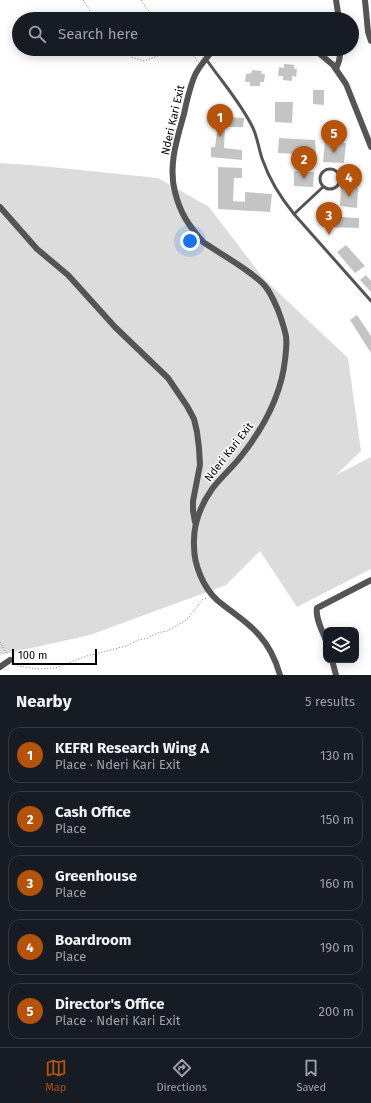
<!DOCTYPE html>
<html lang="en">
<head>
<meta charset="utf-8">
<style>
	body { margin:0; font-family:"Fira Sans",sans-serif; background:#20242c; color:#f1f3f6 }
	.controls { position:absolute; right:12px; bottom:12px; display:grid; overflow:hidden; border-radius:8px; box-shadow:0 2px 10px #0003 }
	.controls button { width:36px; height:36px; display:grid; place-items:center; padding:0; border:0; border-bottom:1px solid #363941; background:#171b24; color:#f1f3f6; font:20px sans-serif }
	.scale { position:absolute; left:12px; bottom:10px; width:85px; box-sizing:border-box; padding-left:4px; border:2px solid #000; border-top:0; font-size:11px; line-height:14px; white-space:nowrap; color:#000; -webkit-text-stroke:3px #fff; paint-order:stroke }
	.you { position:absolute; left:190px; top:241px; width:14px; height:14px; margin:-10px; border:3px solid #fff; border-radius:50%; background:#1a73e8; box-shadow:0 0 0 6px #1a73e833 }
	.badge { display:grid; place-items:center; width:26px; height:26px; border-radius:50%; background:#b45309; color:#fff; font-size:13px; font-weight:700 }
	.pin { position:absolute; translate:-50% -33px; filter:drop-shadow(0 1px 2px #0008) }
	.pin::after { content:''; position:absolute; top:21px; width:14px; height:12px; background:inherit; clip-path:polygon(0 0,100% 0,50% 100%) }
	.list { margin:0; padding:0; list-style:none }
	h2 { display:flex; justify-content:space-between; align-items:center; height:52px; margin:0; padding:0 16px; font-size:17px }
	h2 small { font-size:13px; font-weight:400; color:#9ea1a6 }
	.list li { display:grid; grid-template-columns:26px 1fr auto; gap:12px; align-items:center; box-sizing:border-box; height:56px; margin:0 8px 8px; padding:0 8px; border:1px solid #363941; border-radius:12px }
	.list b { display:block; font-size:15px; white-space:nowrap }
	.list p { margin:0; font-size:13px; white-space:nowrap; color:#9ea1a6 }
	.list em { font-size:13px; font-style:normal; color:#9ea1a6 }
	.icon { flex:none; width:22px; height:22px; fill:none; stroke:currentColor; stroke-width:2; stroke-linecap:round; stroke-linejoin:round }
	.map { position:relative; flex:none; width:371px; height:675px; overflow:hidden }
	.search { position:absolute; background:#171b24; box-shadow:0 2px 10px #0003; left:12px; right:12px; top:12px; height:44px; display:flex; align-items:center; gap:10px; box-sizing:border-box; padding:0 14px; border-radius:22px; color:#9ea1a6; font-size:15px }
	.sheet { height:372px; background:#171b24 }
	nav { display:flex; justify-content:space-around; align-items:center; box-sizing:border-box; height:56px; border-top:1px solid #363941; background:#171b24; font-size:11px; color:#9ea1a6 }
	nav a { display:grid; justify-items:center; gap:2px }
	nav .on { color:#b45309 }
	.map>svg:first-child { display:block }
	.green { fill:#dcdcdc }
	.building { fill:#c4c4c4 }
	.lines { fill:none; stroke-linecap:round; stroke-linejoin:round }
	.path { stroke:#777; stroke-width:1; stroke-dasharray:1 2; stroke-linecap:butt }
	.service { stroke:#555; stroke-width:3 }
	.minor { stroke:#555; stroke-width:6 }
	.labels { text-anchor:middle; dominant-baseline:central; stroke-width:3; stroke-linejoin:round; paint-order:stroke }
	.street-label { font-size:11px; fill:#000; stroke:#fff }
</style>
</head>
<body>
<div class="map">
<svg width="371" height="675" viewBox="0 0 371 675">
	<rect width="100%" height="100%" fill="#fff"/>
	<polygon class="green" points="0,163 31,165 158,178 209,207 264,279 348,358 361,451 336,475 371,457 371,569 297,607 260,551 226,585 90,635 0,655"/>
	<g class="building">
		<polygon points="284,64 294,65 294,69 297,69 296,77 292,76 292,81 283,80 283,76 278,76 279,67 284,68"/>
		<polygon points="252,70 262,71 261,74 265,74 264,82 260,82 260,86 250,86 250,82 245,82 246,74 252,73"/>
		<polygon points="313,90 324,90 324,105 313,104"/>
		<polygon points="275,102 293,102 292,123 275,122"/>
		<polygon points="212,116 244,118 243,127 225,127 224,148 242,150 242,160 211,157 211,147 215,147 218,125 213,125"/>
		<polygon points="279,138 315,140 316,155 278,153"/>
		<polygon points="325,142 346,143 344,163 323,162"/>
		<polygon points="218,167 242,168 242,178 234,178 233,201 245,202 245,192 272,194 270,212 218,209"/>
		<polygon points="294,171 314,172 313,187 294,186"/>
		<polygon points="341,187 358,188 357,208 340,206"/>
		<polygon points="323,216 359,218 359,228 322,227"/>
		<polygon points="346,245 365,266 355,273 337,252"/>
		<polygon points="366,275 371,281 371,292 360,280"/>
		<polygon points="357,315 371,336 371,353 350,320"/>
	</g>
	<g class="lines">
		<g class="path">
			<polyline points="83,0 93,15 95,19"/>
			<polyline points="141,0 146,8 158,19"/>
			<polyline points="123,49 131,57 144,61 163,54 178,51"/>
			<polyline points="177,49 178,51 194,56 197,61"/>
			<polyline points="0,642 7,654"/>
			<polyline points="15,664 18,666 38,669 55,668 87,656 126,646 138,640 148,638 157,633 167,631 185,621 190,616 202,600 207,598"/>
		</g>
		<g class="service">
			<path d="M206,59C222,82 241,103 253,128C258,139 259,151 263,161C270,181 281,198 294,214L371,301"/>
			<circle cx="330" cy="179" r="10"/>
			<polyline points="294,214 323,187"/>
		</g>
		<g class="minor">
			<polyline points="336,0 339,19"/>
			<polyline points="365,0 368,32 371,41"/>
			<path d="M215,49C209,54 200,66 196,73C190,85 187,100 184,114C177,139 168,166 175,192C180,213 189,226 203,242C218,252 232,260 246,270C253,275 260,280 265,286C271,293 274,301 278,310C281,318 284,327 286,336C287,344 286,352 285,360C281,396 264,427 242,455C233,467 221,477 212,489C200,506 193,526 194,546C194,565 203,587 217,600C231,612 247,621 259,635C269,646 276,661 280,675"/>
			<polyline points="314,49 333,65 346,84 371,147"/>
			<polyline points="336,69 339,61 341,49"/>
			<polyline points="0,207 37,249 68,275 115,327 168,378 187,406 194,419 197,432 199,448 200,465 193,501 193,511 195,522"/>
			<path d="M326,641C323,632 315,618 317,608L371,580"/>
			<polyline points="332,660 336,675"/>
			<polyline points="0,667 10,660"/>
		</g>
	</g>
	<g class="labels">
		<g class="street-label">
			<text transform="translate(173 120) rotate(-77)">Nderi Kari Exit</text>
			<text transform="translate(229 452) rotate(-52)">Nderi Kari Exit</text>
		</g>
	</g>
</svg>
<div class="controls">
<button><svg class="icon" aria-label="layers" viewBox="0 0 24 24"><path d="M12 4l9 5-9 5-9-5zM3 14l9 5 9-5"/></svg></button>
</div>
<div class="scale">100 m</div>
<div class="you"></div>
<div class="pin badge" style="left:220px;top:137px">1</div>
<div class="pin badge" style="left:304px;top:179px">2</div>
<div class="pin badge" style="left:329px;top:235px">3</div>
<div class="pin badge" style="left:349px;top:197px">4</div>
<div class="pin badge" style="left:334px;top:153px">5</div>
<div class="search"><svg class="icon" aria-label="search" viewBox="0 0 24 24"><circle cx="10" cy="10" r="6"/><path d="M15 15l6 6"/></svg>Search here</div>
</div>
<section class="sheet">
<h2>Nearby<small>5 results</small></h2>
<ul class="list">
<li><span class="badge">1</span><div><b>KEFRI Research Wing A</b><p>Place · Nderi Kari Exit</p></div><em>130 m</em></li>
<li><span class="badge">2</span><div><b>Cash Office</b><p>Place</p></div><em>150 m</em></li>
<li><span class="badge">3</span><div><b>Greenhouse</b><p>Place</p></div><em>160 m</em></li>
<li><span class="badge">4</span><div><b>Boardroom</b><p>Place</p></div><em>190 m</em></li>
<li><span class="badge">5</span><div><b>Director's Office</b><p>Place · Nderi Kari Exit</p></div><em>200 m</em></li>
</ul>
</section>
<nav>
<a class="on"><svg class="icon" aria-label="map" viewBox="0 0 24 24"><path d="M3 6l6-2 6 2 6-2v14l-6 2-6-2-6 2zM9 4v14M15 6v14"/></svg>Map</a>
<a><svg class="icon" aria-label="directions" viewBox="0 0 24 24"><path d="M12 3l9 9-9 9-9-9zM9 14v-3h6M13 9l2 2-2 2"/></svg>Directions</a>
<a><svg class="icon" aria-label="saved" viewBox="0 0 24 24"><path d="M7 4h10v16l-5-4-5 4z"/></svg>Saved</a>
</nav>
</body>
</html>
